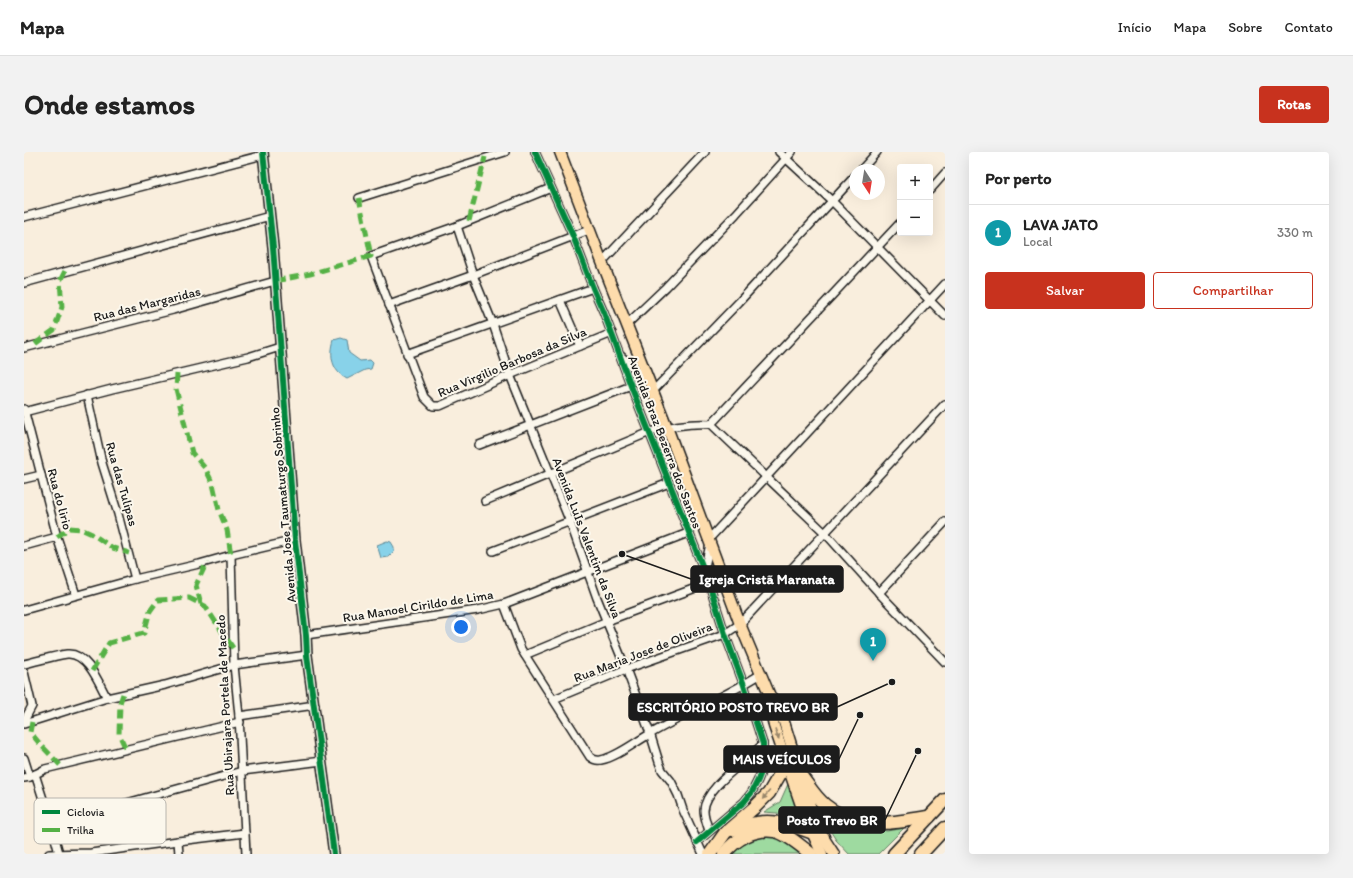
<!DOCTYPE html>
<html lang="pt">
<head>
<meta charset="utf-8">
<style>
	body { margin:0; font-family:Itim,sans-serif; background:#f2f2f2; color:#222 }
	.controls { position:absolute; right:12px; top:12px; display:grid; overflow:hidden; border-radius:4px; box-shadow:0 4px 16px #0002 }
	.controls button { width:36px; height:36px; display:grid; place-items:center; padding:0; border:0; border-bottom:1px solid #e0e0e0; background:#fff; color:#222; font:20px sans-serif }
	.compass { position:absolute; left:825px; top:12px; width:36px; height:36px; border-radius:50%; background:#fff; box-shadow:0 4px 16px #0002; rotate:168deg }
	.you { position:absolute; left:437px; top:475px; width:14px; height:14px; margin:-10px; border:3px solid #fff; border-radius:50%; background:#1a73e8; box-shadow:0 0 0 6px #1a73e833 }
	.badge { display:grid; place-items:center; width:26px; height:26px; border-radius:50%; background:#c8321e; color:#fff; font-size:13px; font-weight:700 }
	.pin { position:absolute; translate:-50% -33px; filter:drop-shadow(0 1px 2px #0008) }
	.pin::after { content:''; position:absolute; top:21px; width:14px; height:12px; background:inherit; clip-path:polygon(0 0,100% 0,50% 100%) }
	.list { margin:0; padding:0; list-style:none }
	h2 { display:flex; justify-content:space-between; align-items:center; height:52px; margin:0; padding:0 16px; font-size:17px }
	h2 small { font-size:13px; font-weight:400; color:#767676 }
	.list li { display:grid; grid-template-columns:26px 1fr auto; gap:12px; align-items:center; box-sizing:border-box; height:56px; padding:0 16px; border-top:1px solid #e0e0e0 }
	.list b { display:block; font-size:15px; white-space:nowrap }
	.list p { margin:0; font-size:13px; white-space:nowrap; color:#767676 }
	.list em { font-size:13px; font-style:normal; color:#767676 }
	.actions { display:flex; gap:8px; padding:12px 16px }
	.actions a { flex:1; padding:9px 0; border:1px solid #c8321e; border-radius:4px; text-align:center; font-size:14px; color:#c8321e }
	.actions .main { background:#c8321e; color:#fff }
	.map { position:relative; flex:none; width:921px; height:702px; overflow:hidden; border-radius:4px }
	header { display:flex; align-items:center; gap:24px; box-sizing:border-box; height:56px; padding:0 20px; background:#fff; border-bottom:1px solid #e0e0e0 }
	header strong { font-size:19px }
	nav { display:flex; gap:22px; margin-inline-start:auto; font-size:14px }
	.intro { display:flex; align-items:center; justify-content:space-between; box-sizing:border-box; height:96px; padding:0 24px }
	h1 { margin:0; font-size:28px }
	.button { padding:10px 18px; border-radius:4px; background:#c8321e; color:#fff; font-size:14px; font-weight:700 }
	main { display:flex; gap:24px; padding:0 24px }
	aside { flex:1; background:#fff; border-radius:4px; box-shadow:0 4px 16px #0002 }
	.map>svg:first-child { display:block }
	.green { fill:#9edaa0; stroke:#5d7b5e }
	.water { fill:#88d2e9; stroke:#5d8997 }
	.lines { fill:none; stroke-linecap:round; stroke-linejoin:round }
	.street-casing { stroke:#1c1c1c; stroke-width:10 }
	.secondary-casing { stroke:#1c1c1c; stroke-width:12 }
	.primary-casing { stroke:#1c1c1c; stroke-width:13 }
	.highway-casing { stroke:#1c1c1c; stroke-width:15 }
	.street { stroke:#fbf7ec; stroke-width:7 }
	.secondary { stroke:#fbf7ec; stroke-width:9 }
	.primary { stroke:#fddcac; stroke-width:10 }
	.highway { stroke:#fddcac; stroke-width:12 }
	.quiet { stroke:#55b145; stroke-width:5; stroke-dasharray:10 5; stroke-linecap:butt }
	.cycleway-casing { stroke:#fbf7ec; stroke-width:8 }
	.cycleway { stroke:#00873e; stroke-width:6 }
	.oneway { fill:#98866b }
	.labels { text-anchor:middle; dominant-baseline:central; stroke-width:4; stroke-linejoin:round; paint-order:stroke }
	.street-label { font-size:13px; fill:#1c1c1c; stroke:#fbf7ec }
	.key { fill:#fbf7ec; stroke:#b8b5ae; stroke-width:1 }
	.key-label { font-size:11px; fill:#1c1c1c }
	.leader { fill:none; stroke:#1c1c1c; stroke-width:1.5 }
	.callout-dot { fill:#1c1c1c; stroke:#fbf7ec; stroke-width:1.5 }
	.callout { fill:#1c1c1c; stroke:#1c1c1c; stroke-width:1.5 }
	.callout-label { font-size:14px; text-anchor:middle; font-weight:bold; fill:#fff }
</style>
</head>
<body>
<header>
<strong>Mapa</strong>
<nav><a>Início</a><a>Mapa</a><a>Sobre</a><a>Contato</a></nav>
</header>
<div class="intro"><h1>Onde estamos</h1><a class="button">Rotas</a></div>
<main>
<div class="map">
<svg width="921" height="702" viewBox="0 0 921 702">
	<rect width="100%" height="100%" fill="#f9eedd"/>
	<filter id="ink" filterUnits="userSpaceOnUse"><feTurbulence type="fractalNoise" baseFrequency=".025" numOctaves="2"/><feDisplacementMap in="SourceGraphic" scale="8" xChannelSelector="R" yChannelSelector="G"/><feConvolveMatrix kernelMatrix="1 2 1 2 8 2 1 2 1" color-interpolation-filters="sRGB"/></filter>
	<g filter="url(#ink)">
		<g class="green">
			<polygon points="764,632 777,666 765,662 740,660 756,650"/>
			<polygon points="792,656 826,674 863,679 880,676 854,702 825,702 812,688"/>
			<polygon points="735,683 753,684 791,702 706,702 720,690"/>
		</g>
		<g class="water">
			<path d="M317,186L323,188L325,201L336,209L346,208L349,211L347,217L341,218L323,227C308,219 305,204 310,188Z"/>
			<polygon points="363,389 367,390 370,395 370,399 364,405 357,406 353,393"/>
		</g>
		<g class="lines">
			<defs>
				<g id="street">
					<polyline points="511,0 549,84 569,136 580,161 607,234 685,431 701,482 720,533 739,592 739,615 734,628 728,640 720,650 673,690"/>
					<polyline points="755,0 808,49 921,164"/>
					<polyline points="837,18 853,0"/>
					<polyline points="527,36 433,74 347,104 400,245 409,254 416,254 486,223 588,181"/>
					<polyline points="906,38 921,21"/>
					<polyline points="335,46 481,0"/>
					<polyline points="0,65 239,3"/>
					<polyline points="433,74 449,123 469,172 486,223 546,370 573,446 602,517 626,581 635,610 638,618 647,629 654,643 659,658 679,702"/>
					<polyline points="578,110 681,0"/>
					<polyline points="0,131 246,64"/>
					<polyline points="536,148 556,194"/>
					<polyline points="365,153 449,123 565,78"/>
					<polyline points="602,173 642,135 712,62 768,0"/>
					<polyline points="0,196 149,158 251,129"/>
					<polyline points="383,202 569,136"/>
					<polyline points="597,204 622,227"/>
					<polyline points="628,240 715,150 831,24"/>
					<polyline points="63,243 78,311 94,362 111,427"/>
					<polyline points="0,257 33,385 52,443"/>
					<polyline points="0,260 88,237 224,205 256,195"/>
					<polyline points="687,272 876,71"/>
					<polyline points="455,293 607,234"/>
					<polyline points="0,327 17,323"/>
					<path d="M461,349L626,280C646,274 665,271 687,272L801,381L855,441L921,510"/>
					<polyline points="684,388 921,132"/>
					<polyline points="0,394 33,385"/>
					<polyline points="469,399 645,331"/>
					<polyline points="207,403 210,513 215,564 222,702"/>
					<polyline points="680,419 686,392"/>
					<polyline points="855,441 921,370"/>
					<path d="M480,452L497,497L566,605C570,608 573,609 577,608C593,605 611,590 626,582C662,561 701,545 737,522"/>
					<polyline points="0,458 111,427 175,412 207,403 271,388"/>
					<polyline points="282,483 454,458 480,452 664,381"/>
					<polyline points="501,503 583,469 685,431"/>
					<path d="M0,512C14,509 29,504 43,502C63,500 75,531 83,546"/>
					<polyline points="0,520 8,554 0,569"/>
					<polyline points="530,547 602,517 701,482 716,472 921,252"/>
					<polyline points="215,564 291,553"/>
					<polyline points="0,572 83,546 141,533 210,513 283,503"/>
					<polyline points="0,606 6,625"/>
					<polyline points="11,622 27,672 35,701"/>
					<polyline points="0,626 6,625 21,617 216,570"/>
					<polyline points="27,672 218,619 298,609"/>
					<path d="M685,679C683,672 680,665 680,658C681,635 723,609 739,592"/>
					<polyline points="154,689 155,702"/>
					<polyline points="25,702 67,701 154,689 221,681"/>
				</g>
				<polyline id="secondary" points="239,0 249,95 271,388 282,483 283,503 310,702"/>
				<g id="primary">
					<polyline points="536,0 578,110 643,275 716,472 746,544 754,555 760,570 788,660 799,685 810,702"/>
					<polyline points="746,544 747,560 750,574 781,665 798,702"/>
				</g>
				<g id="highway">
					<path d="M777,624C785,634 791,645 801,653C819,668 848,673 871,670C883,669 893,666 905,665"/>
					<path d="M709,678C717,675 725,672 733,671C755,667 779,677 799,685"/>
					<polyline points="686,702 701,681 732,654 745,641 763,610"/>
					<path d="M700,702C711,687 731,676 750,679C761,680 778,695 787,702"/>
					<polyline points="870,702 921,648"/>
					<polyline points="897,702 921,676"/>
				</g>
			</defs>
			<use href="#street" class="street-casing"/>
			<use href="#secondary" class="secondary-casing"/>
			<use href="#primary" class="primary-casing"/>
			<use href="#highway" class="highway-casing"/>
			<use href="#street" class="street"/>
			<use href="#secondary" class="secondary"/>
			<use href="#primary" class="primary"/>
			<use href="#highway" class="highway"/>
			<g class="quiet">
				<polyline points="445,69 461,5"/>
				<polyline points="251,129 286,122 347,104 335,46"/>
				<polyline points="11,192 30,178 38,155 36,129 41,119"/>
				<polyline points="153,222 152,237 168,301 181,316 189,332 195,358 203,378 207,403"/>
				<polyline points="33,385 45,376 57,377 68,382 89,396 105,401"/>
				<polyline points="177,452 172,433 183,410"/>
				<polyline points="68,519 85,491 120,481 126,459 134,448 165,446 181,454 209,496"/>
				<polyline points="99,542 96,551 95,582 102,597"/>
				<polyline points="8,570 6,580 16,592 36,613"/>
			</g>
			<defs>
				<g id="cycleway">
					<polyline points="239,0 249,95 271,388 282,483 283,503 310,702"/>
					<polyline points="511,0 549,84 569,136 580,161 607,234 685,431 701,482 720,533 739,592 739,615 734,628 728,640 720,650 673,690"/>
				</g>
			</defs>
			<use href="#cycleway" class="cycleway-casing"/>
			<use href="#cycleway" class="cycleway"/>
		</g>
		<defs><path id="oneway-solid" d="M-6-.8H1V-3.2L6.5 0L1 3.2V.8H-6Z"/></defs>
		<g class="oneway">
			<use href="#oneway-solid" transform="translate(753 582) rotate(70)"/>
			<use href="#oneway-solid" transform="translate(742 643) rotate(130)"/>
		</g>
	</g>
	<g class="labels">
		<g class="street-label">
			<text transform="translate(123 152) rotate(-14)">Rua das Margaridas</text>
			<text transform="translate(488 210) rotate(-23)">Rua Virgilio Barbosa da Silva</text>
			<text transform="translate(641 290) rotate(69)">Avenida Braz Bezerra dos Santos</text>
			<text transform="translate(98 332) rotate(74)">Rua das Tulipas</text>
			<text transform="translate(36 347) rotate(75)">Rua do lirio</text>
			<text transform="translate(259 353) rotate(-95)">Avenida Jose Taumaturgo Sobrinho</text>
			<text transform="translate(563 386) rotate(69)">Avenida LuIs Valentim da Silva</text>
			<text transform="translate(394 454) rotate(-9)">Rua Manoel Cirildo de Lima</text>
			<text transform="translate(619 500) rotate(-21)">Rua Maria Jose de Oliveira</text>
			<text transform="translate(201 553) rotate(-93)">Rua Ubirajara Portela de Macedo</text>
		</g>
	</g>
	<rect x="10" y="646" width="132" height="46" rx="6" class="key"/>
	<rect x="18" y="658" width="18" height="4" fill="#00873e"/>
	<rect x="18" y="676" width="18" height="4" fill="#55b145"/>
	<g class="key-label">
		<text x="43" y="664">Ciclovia</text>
		<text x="43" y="682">Trilha</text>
	</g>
	<path class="leader" d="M598 402L667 427M868 530L813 555M836 563L815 607M894 599L861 668"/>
	<g class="callout-dot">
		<circle cx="598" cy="402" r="4"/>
		<circle cx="868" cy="530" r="4"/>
		<circle cx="836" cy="563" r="4"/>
		<circle cx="894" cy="599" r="4"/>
	</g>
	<g class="callout">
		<rect x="667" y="414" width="152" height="26" rx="4"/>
		<rect x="605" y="542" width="208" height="26" rx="4"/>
		<rect x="700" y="594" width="115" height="26" rx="4"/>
		<rect x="755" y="655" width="106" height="26" rx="4"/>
	</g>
	<g class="callout-label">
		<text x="743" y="432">Igreja Cristã Maranata</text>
		<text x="709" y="560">ESCRITÓRIO POSTO TREVO BR</text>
		<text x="758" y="612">MAIS VEÍCULOS</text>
		<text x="808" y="673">Posto Trevo BR</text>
	</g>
</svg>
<div class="controls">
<button>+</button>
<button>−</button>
</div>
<svg class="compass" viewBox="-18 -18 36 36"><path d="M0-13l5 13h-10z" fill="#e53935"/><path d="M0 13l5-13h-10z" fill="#767676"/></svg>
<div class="you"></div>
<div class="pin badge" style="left:849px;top:509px;background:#0f9aa8">1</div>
</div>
<aside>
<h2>Por perto<small></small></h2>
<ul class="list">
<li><span class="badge" style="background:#0f9aa8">1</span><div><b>LAVA JATO</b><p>Local</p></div><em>330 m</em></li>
</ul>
<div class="actions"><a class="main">Salvar</a><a>Compartilhar</a></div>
</aside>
</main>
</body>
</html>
